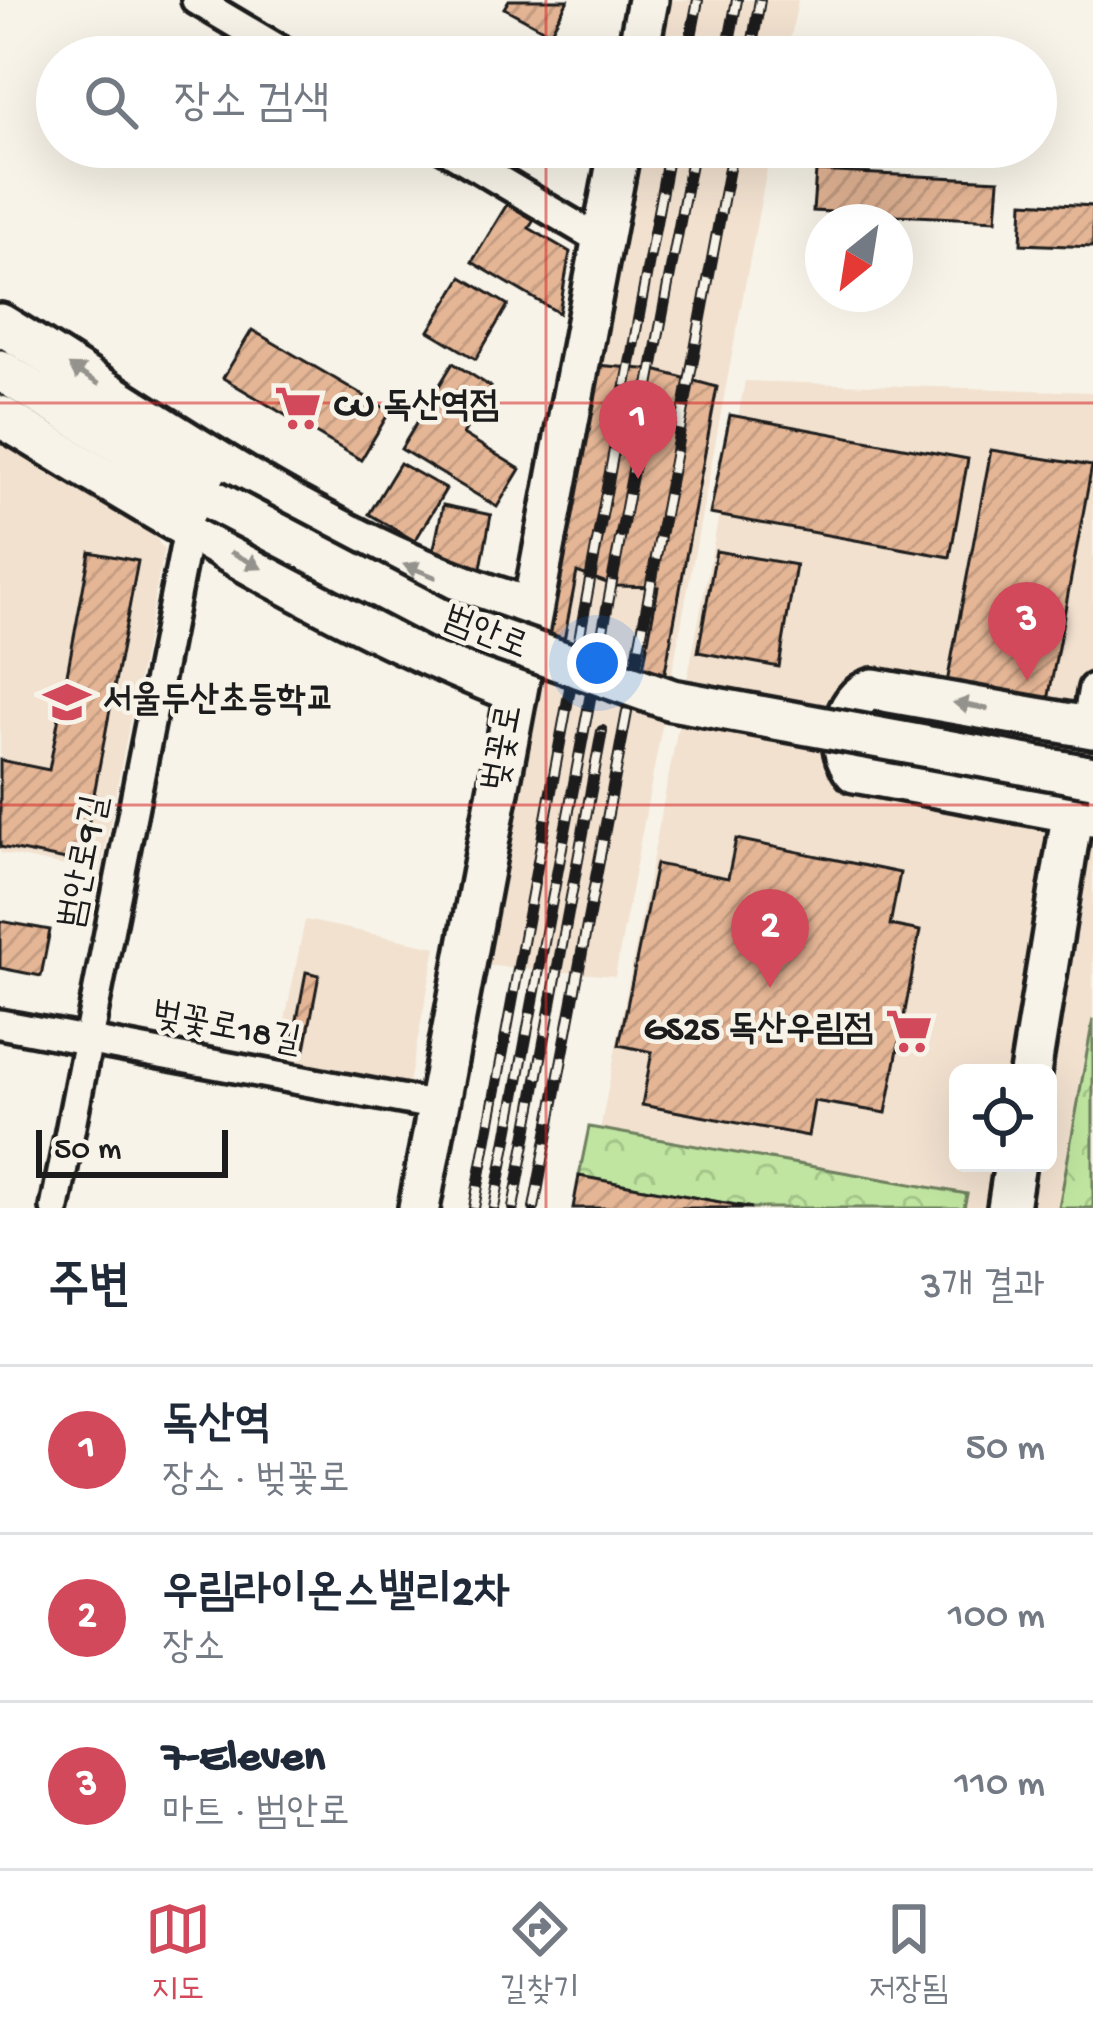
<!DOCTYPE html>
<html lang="ko">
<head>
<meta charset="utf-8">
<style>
	body { margin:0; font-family:"Gochi Hand","Poor Story",sans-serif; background:#f2f2f3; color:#1f2937 }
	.controls { position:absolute; right:36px; bottom:36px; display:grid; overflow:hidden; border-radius:18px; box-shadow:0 12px 48px #0002 }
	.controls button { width:108px; height:108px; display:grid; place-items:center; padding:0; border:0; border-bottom:3px solid #e0e1e3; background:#fff; color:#1f2937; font:60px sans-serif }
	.compass { position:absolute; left:805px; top:204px; width:108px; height:108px; border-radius:50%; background:#fff; box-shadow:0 12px 48px #0002; rotate:210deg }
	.scale { position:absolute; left:36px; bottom:30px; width:192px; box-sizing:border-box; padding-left:12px; border:6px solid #1c1c1c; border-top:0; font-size:33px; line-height:42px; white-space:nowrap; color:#1c1c1c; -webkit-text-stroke:9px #f7f3e8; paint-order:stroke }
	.you { position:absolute; left:597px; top:663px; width:42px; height:42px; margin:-30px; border:9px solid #fff; border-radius:50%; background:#1a73e8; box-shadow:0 0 0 18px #1a73e833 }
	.badge { display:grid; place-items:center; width:78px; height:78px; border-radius:50%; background:#d1495b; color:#fff; font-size:39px; font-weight:700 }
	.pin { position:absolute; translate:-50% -99px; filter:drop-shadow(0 3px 6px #0008) }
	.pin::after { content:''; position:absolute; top:63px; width:42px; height:36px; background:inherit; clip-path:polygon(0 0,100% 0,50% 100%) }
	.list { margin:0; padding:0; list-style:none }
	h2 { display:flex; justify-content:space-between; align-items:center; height:156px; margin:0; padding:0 48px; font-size:51px }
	h2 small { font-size:39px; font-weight:400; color:#747a83 }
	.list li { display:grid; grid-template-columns:78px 1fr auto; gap:36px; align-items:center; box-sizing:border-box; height:168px; padding:0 48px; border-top:3px solid #e0e1e3 }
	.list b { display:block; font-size:45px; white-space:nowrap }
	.list p { margin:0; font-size:39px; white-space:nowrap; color:#747a83 }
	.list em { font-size:39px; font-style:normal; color:#747a83 }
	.icon { flex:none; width:66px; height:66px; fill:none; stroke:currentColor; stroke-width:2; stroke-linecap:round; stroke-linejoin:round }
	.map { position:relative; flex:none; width:1093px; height:1208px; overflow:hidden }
	.search { position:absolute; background:#fff; box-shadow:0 12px 48px #0002; left:36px; right:36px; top:36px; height:132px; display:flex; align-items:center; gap:30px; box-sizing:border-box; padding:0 42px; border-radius:66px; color:#747a83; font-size:45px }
	.sheet { height:660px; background:#fff }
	nav { display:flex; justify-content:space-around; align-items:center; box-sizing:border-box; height:168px; border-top:3px solid #e0e1e3; background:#fff; font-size:33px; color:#747a83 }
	nav a { display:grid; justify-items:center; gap:6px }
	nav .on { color:#d1495b }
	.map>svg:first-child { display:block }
	.built { fill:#f2e1cf; fill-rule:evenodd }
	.park { fill:url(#park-crowns); stroke:#6e805e; stroke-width:3 }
	.building { fill:url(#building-hatch); stroke:#1c1c1c; stroke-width:3 }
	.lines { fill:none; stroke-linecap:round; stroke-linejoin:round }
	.street-casing { stroke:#1c1c1c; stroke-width:36 }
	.secondary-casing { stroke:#1c1c1c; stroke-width:48 }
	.street { stroke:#f7f3e8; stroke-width:27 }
	.secondary { stroke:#f7f3e8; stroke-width:39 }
	.rail-casing { stroke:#1c1c1c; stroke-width:12 }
	.rail { stroke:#f7f3e8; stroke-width:8; stroke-dasharray:22; stroke-linecap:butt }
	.secondary-bridge-casing { stroke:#1c1c1c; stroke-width:48; stroke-linecap:butt }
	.secondary-bridge { stroke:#f7f3e8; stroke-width:39 }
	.oneway { fill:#94928c }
	.grid { fill:none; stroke:#d62828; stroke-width:3; stroke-opacity:0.55 }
	.labels { text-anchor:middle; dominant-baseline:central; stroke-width:9; stroke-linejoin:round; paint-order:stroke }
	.poi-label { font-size:36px; font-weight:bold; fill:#1c1c1c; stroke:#f7f3e8; text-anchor:start }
	.street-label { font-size:36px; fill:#1c1c1c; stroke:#f7f3e8 }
</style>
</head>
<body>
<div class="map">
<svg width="1093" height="1208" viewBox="0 0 1093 1208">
	<defs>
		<pattern id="park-crowns" width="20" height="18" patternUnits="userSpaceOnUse" patternTransform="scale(3)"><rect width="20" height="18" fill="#bfe5a0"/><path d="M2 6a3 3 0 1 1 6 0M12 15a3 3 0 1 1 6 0" fill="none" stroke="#a4c489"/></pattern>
		<pattern id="building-hatch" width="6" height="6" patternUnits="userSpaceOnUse" patternTransform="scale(3)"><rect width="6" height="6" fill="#e5b696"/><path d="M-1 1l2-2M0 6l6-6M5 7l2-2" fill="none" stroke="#c49c81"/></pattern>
	</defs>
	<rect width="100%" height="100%" fill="#f7f3e8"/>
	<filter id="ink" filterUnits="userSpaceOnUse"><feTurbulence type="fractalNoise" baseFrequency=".00833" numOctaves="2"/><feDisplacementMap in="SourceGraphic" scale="24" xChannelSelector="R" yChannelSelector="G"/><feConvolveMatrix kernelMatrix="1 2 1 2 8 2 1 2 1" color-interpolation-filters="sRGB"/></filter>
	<g filter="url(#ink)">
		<g class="built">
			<polygon points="663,0 798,0 787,57 651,57"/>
			<polygon points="634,147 771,147 615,976 480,965"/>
			<path d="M745,381L1093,392V1208H585ZM958,1073H1048V1163H958Z"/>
			<polygon points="0,436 151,530 164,550 100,873 0,853"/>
			<polygon points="305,920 436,947 408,1088 277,1061"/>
		</g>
		<g class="park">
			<polygon points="1093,1019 1093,1208 1059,1208"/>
			<polygon points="589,1127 967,1194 964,1208 752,1208 579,1176"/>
		</g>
		<g class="building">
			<polygon points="509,0 568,0 550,33 504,8"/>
			<polygon points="816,171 999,180 996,220 813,211"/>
			<polygon points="509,201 536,217 529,228 570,252 559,313 472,262"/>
			<polygon points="1023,202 1093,206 1093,247 1021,244"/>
			<polygon points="462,277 508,305 476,359 429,331"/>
			<polygon points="252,330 390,411 361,460 223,378"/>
			<polygon points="453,363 491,387 463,434 520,469 497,507 401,449"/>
			<polygon points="596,365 655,370 717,387 658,710 636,706 658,587 615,586 577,572 557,677 539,674"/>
			<polygon points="730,415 968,459 950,557 710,514"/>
			<polygon points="991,450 1092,466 1047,706 946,688"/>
			<polygon points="400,463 446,489 415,541 369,514"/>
			<polygon points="443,505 491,515 480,573 431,563"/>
			<polygon points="716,551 796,565 779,667 698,652"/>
			<polygon points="90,552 138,561 81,863 0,847 0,760 49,770"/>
			<polygon points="736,839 900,873 890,925 920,931 886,1113 814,1101 808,1136 642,1105 652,1052 619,1045 656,864 728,878"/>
			<polygon points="0,921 50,930 41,976 0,968"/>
			<polygon points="306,972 319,975 305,1049 292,1046"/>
			<polygon points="579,1176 752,1208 573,1208"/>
		</g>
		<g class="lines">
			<defs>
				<g id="street">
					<polyline points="196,0 292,57"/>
					<polyline points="443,147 602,241"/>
					<polyline points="1086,727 1093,688"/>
					<polyline points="0,1024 438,1106"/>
					<polyline points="55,1208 188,530"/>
				</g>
				<g id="secondary">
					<polyline points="637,57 648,0"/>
					<path d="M0,324C170,428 337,552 531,608"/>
					<polyline points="0,370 213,500"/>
					<path d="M0,416C166,516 334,622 516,692"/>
					<path d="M1093,728L873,689C842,698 834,749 855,772L1093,816"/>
					<polyline points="1030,1073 1077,786"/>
					<polyline points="419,1208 620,147"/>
					<polyline points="1008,1208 1015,1163"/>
				</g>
			</defs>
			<use href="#street" class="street-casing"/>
			<use href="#secondary" class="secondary-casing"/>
			<use href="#street" class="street"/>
			<use href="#secondary" class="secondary"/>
			<defs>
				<g id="rail">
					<polyline points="687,57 698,0"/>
					<polyline points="726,57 737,0"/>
					<polyline points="750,57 760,0"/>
					<polyline points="474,1208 670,147"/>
					<polyline points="494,1208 694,147"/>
					<polyline points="513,1208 602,731"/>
					<polyline points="534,1208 733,147"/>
				</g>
			</defs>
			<use href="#rail" class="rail-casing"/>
			<use href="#rail" class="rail"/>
			<defs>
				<polyline id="secondary-bridge" points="213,500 440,619 672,700 1093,777"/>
			</defs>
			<use href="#secondary-bridge" class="secondary-bridge-casing"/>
			<use href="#secondary-bridge" class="secondary-bridge"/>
		</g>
		<defs><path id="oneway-solid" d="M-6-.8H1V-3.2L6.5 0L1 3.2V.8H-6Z" transform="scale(3)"/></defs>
		<g class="oneway">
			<use href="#oneway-solid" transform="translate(84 375) rotate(-148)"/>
			<use href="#oneway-solid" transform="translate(246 560) rotate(28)"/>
			<use href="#oneway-solid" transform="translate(420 571) rotate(-158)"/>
			<use href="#oneway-solid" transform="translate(971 706) rotate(-170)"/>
		</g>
	</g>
	<path class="grid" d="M546,0V57M546,147V1208M0,403H1093M0,805H1093"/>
	<defs>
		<symbol id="supermarket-bare" viewBox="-9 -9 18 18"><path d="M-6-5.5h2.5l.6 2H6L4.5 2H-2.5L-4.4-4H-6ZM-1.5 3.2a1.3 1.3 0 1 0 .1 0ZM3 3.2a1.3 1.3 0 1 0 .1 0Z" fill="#d1495b" stroke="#f7f3e8" stroke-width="2.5" paint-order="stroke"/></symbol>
		<symbol id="school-bare" viewBox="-9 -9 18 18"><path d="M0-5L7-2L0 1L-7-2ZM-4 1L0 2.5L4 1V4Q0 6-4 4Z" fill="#d1495b" stroke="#f7f3e8" stroke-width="2.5" paint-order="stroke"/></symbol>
	</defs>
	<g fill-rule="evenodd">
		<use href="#supermarket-bare" x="265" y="375" width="66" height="66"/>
		<use href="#school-bare" x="34" y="669" width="66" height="66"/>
		<use href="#supermarket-bare" x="876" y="998" width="66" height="66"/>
	</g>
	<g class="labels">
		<g class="poi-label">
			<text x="334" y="408">CU 독산역점</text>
			<text x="103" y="702">서울두산초등학교</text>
			<text x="873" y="1031" text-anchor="end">GS25 독산우림점</text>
		</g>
		<g class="street-label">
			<text transform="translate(485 635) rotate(22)">범안로</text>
			<text transform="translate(505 748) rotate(-79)">벚꽃로</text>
			<text transform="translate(86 862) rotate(-79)">범안로9길</text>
			<text transform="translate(226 1030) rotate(11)">벚꽃로18길</text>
		</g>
	</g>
</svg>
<div class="controls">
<button><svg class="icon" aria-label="locate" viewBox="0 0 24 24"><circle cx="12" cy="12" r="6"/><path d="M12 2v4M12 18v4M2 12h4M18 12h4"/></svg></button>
</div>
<svg class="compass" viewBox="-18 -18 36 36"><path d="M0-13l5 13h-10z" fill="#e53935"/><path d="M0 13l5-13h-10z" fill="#747a83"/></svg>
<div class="scale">50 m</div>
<div class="you"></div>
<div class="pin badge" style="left:638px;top:479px">1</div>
<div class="pin badge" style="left:770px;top:988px">2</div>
<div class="pin badge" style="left:1027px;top:681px">3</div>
<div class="search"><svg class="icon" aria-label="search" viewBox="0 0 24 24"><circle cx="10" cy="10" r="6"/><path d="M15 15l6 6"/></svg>장소 검색</div>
</div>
<section class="sheet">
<h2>주변<small>3개 결과</small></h2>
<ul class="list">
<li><span class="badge">1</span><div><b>독산역</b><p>장소 · 벚꽃로</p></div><em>50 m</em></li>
<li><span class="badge">2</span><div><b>우림라이온스밸리2차</b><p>장소</p></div><em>100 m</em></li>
<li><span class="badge">3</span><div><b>7-Eleven</b><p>마트 · 범안로</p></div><em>110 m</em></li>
</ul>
</section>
<nav>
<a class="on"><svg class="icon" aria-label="map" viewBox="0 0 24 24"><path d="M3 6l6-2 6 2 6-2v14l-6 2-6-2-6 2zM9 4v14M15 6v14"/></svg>지도</a>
<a><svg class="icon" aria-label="directions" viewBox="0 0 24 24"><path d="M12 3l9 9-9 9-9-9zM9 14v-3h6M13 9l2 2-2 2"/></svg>길찾기</a>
<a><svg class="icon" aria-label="saved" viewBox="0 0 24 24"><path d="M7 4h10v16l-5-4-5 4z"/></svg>저장됨</a>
</nav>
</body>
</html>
